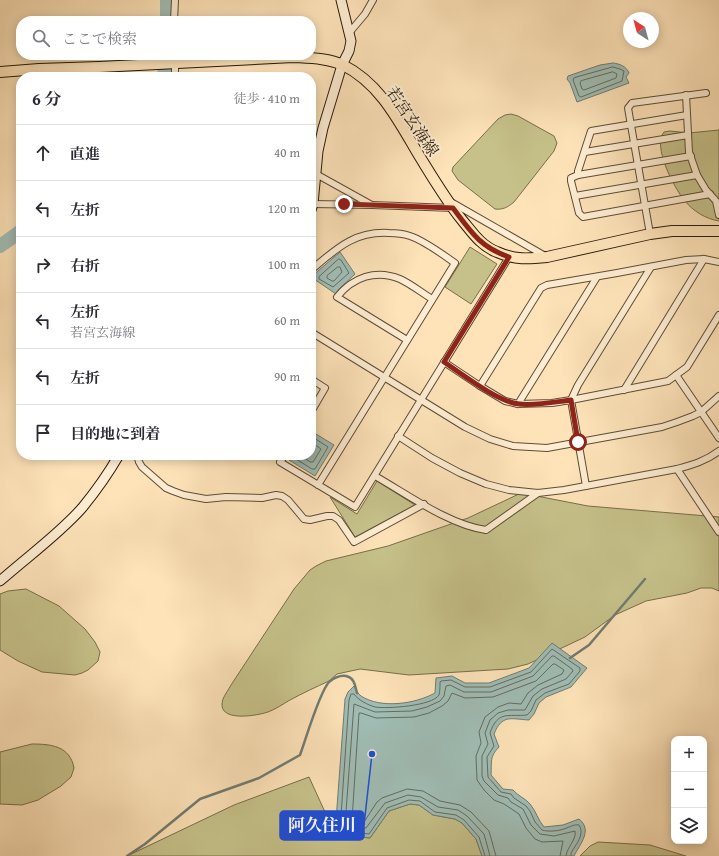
<!DOCTYPE html>
<html lang="ja">
<head>
<meta charset="utf-8">
<style>
	body { margin:0; font-family:"Gentium Book Plus","Noto Serif JP",serif; background:#f2f2f3; color:#2b2b33 }
	.controls { position:absolute; right:12px; bottom:12px; display:grid; overflow:hidden; border-radius:8px; box-shadow:0 2px 10px #0003 }
	.controls button { width:36px; height:36px; display:grid; place-items:center; padding:0; border:0; border-bottom:1px solid #e1e1e2; background:#fff; color:#2b2b33; font:20px sans-serif }
	.compass { position:absolute; left:623px; top:12px; width:36px; height:36px; border-radius:50%; background:#fff; box-shadow:0 2px 10px #0003; rotate:324deg }
	.stop { position:absolute; width:12px; height:12px; margin:-9px; border:3px solid #8f2418; border-radius:50%; background:#fff }
	.stop.end { background:#8f2418; border-color:#fff; box-shadow:0 1px 4px #0008 }
	.list { margin:0; padding:0; list-style:none }
	h2 { display:flex; justify-content:space-between; align-items:center; height:52px; margin:0; padding:0 16px; font-size:17px }
	h2 small { font-size:13px; font-weight:400; color:#7c7c81 }
	.list li { display:grid; grid-template-columns:26px 1fr auto; gap:12px; align-items:center; box-sizing:border-box; height:56px; padding:0 16px; border-top:1px solid #e1e1e2 }
	.list b { display:block; font-size:15px; white-space:nowrap }
	.list p { margin:0; font-size:13px; white-space:nowrap; color:#7c7c81 }
	.list em { font-size:13px; font-style:normal; color:#7c7c81 }
	.icon { flex:none; width:22px; height:22px; fill:none; stroke:currentColor; stroke-width:2; stroke-linecap:round; stroke-linejoin:round }
	.map { position:relative; flex:none; width:719px; height:856px; overflow:hidden }
	.search { position:absolute; background:#fff; box-shadow:0 2px 10px #0003; left:16px; top:16px; width:300px; height:44px; display:flex; align-items:center; gap:10px; box-sizing:border-box; padding:0 14px; border-radius:16px; color:#7c7c81; font-size:15px }
	.panel { position:absolute; background:#fff; box-shadow:0 2px 10px #0003; left:16px; top:72px; width:300px; height:388px; border-radius:16px }
	.map>svg:first-child { display:block }
	.green { fill:#c6c18a; stroke:#786e4a }
	.water { fill:#a0bdb5; stroke:#707c71 }
	.lines { fill:none; stroke-linecap:round; stroke-linejoin:round }
	.shore { stroke:#646c60; stroke-width:1 }
	.stream { stroke:#707c71; stroke-width:2.5 }
	.river { stroke:#a0bdb5; stroke-width:14 }
	.street-casing { stroke:#5e4c36; stroke-width:8 }
	.secondary-casing { stroke:#291a0a; stroke-width:11 }
	.primary-casing { stroke:#291a0a; stroke-width:12 }
	.street { stroke:#feedd2; stroke-width:6 }
	.secondary { stroke:#feedd2; stroke-width:9 }
	.primary { stroke:#fee3b9; stroke-width:10 }
	.route { stroke:#8f2418; stroke-width:5 }
	.labels { text-anchor:middle; dominant-baseline:central; stroke-width:4; stroke-linejoin:round; paint-order:stroke }
	.street-label { font-size:16px; fill:#291a0a; stroke:#feedd2 }
	.leader { fill:none; stroke:#1d4ed8; stroke-width:1.5 }
	.callout-dot { fill:#1d4ed8; stroke:#feedd2; stroke-width:1.5 }
	.callout { fill:#1d4ed8; stroke:#1d4ed8; stroke-width:1.5 }
	.callout-label { font-size:17px; text-anchor:middle; font-weight:bold; fill:#fff }
</style>
</head>
<body>
<div class="map">
<svg width="719" height="856" viewBox="0 0 719 856">
	<rect width="100%" height="100%" fill="#fee3b9"/>
	<filter id="stains"><feTurbulence type="fractalNoise" baseFrequency=".005" numOctaves="4"/><feColorMatrix values="0 0 0 0 .2 0 0 0 0 .09 0 0 0 0 .02 0 0 0 .5 -.17"/></filter>
	<radialGradient id="worn" r=".72"><stop offset=".6" stop-color="#630" stop-opacity="0"/><stop offset="1" stop-color="#630" stop-opacity=".3"/></radialGradient>
	<g class="green">
		<path d="M511,114L518,116L554,136L557,143L554,151L514,202C508,207 503,210 495,209L458,180L452,171L453,167L498,119L505,115Z"/>
		<path d="M719,130V221C706,219 693,211 685,201C674,188 652,146 664,132L670,131L689,133Z"/>
		<polygon points="470,247 497,264 471,304 445,287"/>
		<polygon points="377,481 415,505 355,537 330,497 357,514"/>
		<path d="M521,493L588,506L719,517V591L712,588H701L687,593L646,601L615,615L585,637L528,664L508,669L409,675L360,669L337,674L329,681C316,687 303,693 290,700C283,704 276,709 268,712C256,716 215,723 223,699C225,694 229,689 231,685L294,589L310,570L316,566L326,561L388,546L468,518Z"/>
		<polygon points="26,589 59,606 85,629 95,642 100,652 98,661 88,670 82,673 75,675 42,672 18,661 0,650 0,594 8,591"/>
		<path d="M32,744C51,744 70,746 74,768L71,777L61,786L38,800L22,805L0,804V752Z"/>
		<polygon points="309,777 335,834 370,838 389,811 410,804 419,805 433,815 455,819 462,823 476,839 482,856 127,856 234,805"/>
		<polygon points="598,842 650,845 686,856 580,856 590,846"/>
	</g>
	<g class="water">
		<path d="M613,63C620,64 626,66 629,73L626,77L629,83L577,102L570,83L567,79L568,76L600,65Z"/>
		<polygon points="340,252 355,274 338,290 336,294 311,277"/>
		<polygon points="311,431 334,445 315,476 289,460 292,455 311,455"/>
		<path d="M552,643L587,668L571,687L546,697L539,703L534,714L529,720C511,719 502,714 494,734L499,747C489,757 492,762 491,775L503,789L513,790C518,796 525,798 530,804C536,811 538,820 544,827L563,825L579,819C593,830 580,844 574,856H482L476,839L462,823L455,819L433,815L419,805L410,804L389,811L370,838L335,834L345,699L348,692L354,686C356,690 358,694 361,696C381,709 415,704 435,693L436,678L452,676L465,683H489L529,668Z"/>
	</g>
	<g class="lines">
		<g class="shore">
			<polygon points="613,67 620,69 624,71 622,81 581,97 579,96 573,80 574,78"/>
			<polygon points="613,72 617,74 616,78 584,90 582,89 580,83 581,81"/>
			<polygon points="339,259 341,260 349,273 333,287 319,279 319,277"/>
			<polygon points="338,267 340,267 342,272 334,281 332,281 327,278 327,276"/>
			<polyline points="295,455 296,459 312,469 315,469 328,447 311,436"/>
			<polyline points="301,455 310,462 313,462 321,449 311,442"/>
			<path d="M485,856L479,837L464,820L456,815L435,812L420,801L409,800L387,808L369,834L340,830L349,700L351,694H354C358,700 368,705 375,707C387,709 432,706 439,695C440,692 440,686 440,682L441,681L451,680L465,687H490L531,672L552,649L580,668V671L569,684L545,693L536,700L531,711L527,715C508,717 498,710 490,733L494,746L487,757L488,777L501,792L511,794L514,798L526,806L530,811L535,822L542,830C548,832 558,831 564,829C570,827 574,824 579,825C585,835 576,844 571,853V856"/>
			<path d="M490,856L484,834L467,816L458,810L438,807L421,797L408,795L385,803L366,828L345,825L354,704L375,712L412,711L427,707L440,701L444,696L446,686L450,685L464,692H491L533,676L552,656H554L572,669L573,671L566,679L542,689L533,696L525,710H508L498,713L490,720L485,733L488,744L482,756V776L484,781L498,795L508,798L511,802L523,809L531,825L540,834L554,836L575,831C577,839 567,847 566,856"/>
			<polyline points="496,856 489,831 471,812 460,805 440,801 423,791 407,789 382,798 377,802 364,822 352,820 359,713 361,713 376,718 414,717 429,713 442,706 448,701 452,693 465,698 493,697 536,681 553,664 555,664 564,670 562,674 538,685 528,693 521,704 509,703 498,707 485,717 479,732 481,743 476,756 477,780 484,790 494,800 504,804 519,814 526,828 535,839 542,842 563,841 560,856"/>
		</g>
		<g class="stream">
			<polyline points="570,658 589,645 645,579"/>
			<path d="M127,856L145,844L200,799L259,778L300,755C306,739 319,693 329,682C334,678 339,675 346,676C355,678 355,686 357,693"/>
		</g>
		<g class="river">
			<polyline points="167,21 167,0"/>
			<polyline points="164,77 166,55"/>
			<polyline points="0,246 21,231"/>
		</g>
		<defs>
			<g id="street">
				<polyline points="174,21 175,0"/>
				<polyline points="349,33 365,14 373,0"/>
				<polyline points="175,55 175,77"/>
				<polyline points="686,95 689,152 697,175 706,190 716,201 719,215"/>
				<polyline points="687,115 591,131 578,171 578,175 691,156"/>
				<polyline points="311,145 318,151"/>
				<polyline points="585,152 688,135"/>
				<polyline points="316,174 370,204"/>
				<polyline points="578,175 571,178 571,181 579,213 583,217 710,194"/>
				<polyline points="575,196 697,175"/>
				<polyline points="451,202 547,257"/>
				<polyline points="313,204 372,205 453,208"/>
				<polyline points="650,234 628,108 632,103 706,93"/>
				<path d="M311,270C336,249 354,231 389,233C396,233 404,234 410,236C425,241 442,254 455,263L318,485"/>
				<polyline points="311,332 465,427 490,439 513,446 547,448 662,427 677,422 693,416 701,412 719,396"/>
				<path d="M407,340L337,297C353,277 376,269 400,279C411,284 422,293 432,299"/>
				<polyline points="444,362 480,386 505,401 518,404 552,403 571,400 668,381 687,367 719,315"/>
				<polyline points="676,375 719,438"/>
				<polyline points="311,379 325,388 311,412"/>
				<polyline points="480,386 541,288 547,285 617,273 686,260 704,259 719,262"/>
				<polyline points="624,390 704,259"/>
				<polyline points="518,404 597,277"/>
				<path d="M398,436L432,458L460,473L486,484L509,490L538,493L564,490L677,469C692,465 706,461 719,451"/>
				<polyline points="137,455 139,462 142,467 166,488 173,491 184,495 206,499 226,497 262,498 276,495 282,496 288,500 304,519 310,520 327,516 333,516 339,520 354,542 424,504"/>
				<polyline points="285,455 280,462 355,507 509,257"/>
				<polyline points="677,469 719,532"/>
				<path d="M375,476C407,494 449,525 486,530L538,493"/>
				<polyline points="586,486 571,400 578,385 651,267"/>
			</g>
			<g id="secondary">
				<polyline points="311,210 313,204 318,151 323,128 342,65 349,51 351,41 341,0"/>
				<path d="M0,581C27,557 58,535 82,508C96,491 108,474 119,455"/>
			</g>
			<path id="primary" d="M0,72L39,69L99,67L293,57C309,58 328,58 343,65C381,84 399,122 420,157C433,178 446,200 462,220C472,232 481,246 497,252C515,260 528,259 547,257L650,234L672,231H719"/>
		</defs>
		<use href="#street" class="street-casing"/>
		<use href="#secondary" class="secondary-casing"/>
		<use href="#primary" class="primary-casing"/>
		<use href="#street" class="street"/>
		<use href="#secondary" class="secondary"/>
		<use href="#primary" class="primary"/>
	</g>
	<g class="lines">
		<path class="route" d="M344,204L453,208C471,232 480,247 509,257L444,362C462,374 498,402 519,404C534,406 555,402 571,400L578,442"/>
	</g>
	<g class="labels">
		<g class="street-label">
			<text transform="translate(413 121) rotate(56)">若宮玄海線</text>
		</g>
	</g>
	<path class="leader" d="M372 754L364 825"/>
	<circle class="callout-dot" cx="372" cy="754" r="4"/>
	<rect class="callout" x="280" y="811" width="84" height="29" rx="4"/>
	<g class="callout-label">
		<text x="322" y="831">阿久住川</text>
	</g>
	<rect width="100%" height="100%" filter="url(#stains)"/>
	<rect width="100%" height="100%" fill="url(#worn)"/>
</svg>
<div class="controls">
<button>+</button>
<button>−</button>
<button><svg class="icon" aria-label="layers" viewBox="0 0 24 24"><path d="M12 4l9 5-9 5-9-5zM3 14l9 5 9-5"/></svg></button>
</div>
<svg class="compass" viewBox="-18 -18 36 36"><path d="M0-13l5 13h-10z" fill="#e53935"/><path d="M0 13l5-13h-10z" fill="#7c7c81"/></svg>
<div class="stop" style="left:578px;top:442px"></div>
<div class="stop end" style="left:344px;top:204px"></div>
<div class="search"><svg class="icon" aria-label="search" viewBox="0 0 24 24"><circle cx="10" cy="10" r="6"/><path d="M15 15l6 6"/></svg>ここで検索</div>
<section class="panel">
<h2>6 分<small>徒歩 · 410 m</small></h2>
<ul class="list">
<li><svg class="icon" aria-label="ahead" viewBox="0 0 24 24"><path d="M12 20V5M6 11l6-6 6 6"/></svg><div><b>直進</b></div><em>40 m</em></li>
<li><svg class="icon" aria-label="left" viewBox="0 0 24 24"><path d="M17 20v-9H6M10 6l-5 5 5 5"/></svg><div><b>左折</b></div><em>120 m</em></li>
<li><svg class="icon" aria-label="right" viewBox="0 0 24 24"><path d="M7 20v-9h11M14 6l5 5-5 5"/></svg><div><b>右折</b></div><em>100 m</em></li>
<li><svg class="icon" aria-label="left" viewBox="0 0 24 24"><path d="M17 20v-9H6M10 6l-5 5 5 5"/></svg><div><b>左折</b><p>若宮玄海線</p></div><em>60 m</em></li>
<li><svg class="icon" aria-label="left" viewBox="0 0 24 24"><path d="M17 20v-9H6M10 6l-5 5 5 5"/></svg><div><b>左折</b></div><em>90 m</em></li>
<li><svg class="icon" aria-label="arrive" viewBox="0 0 24 24"><path d="M6 21V4h12l-3 4 3 4H6"/></svg><div><b>目的地に到着</b></div></li>
</ul>
</section>
</div>
</body>
</html>
